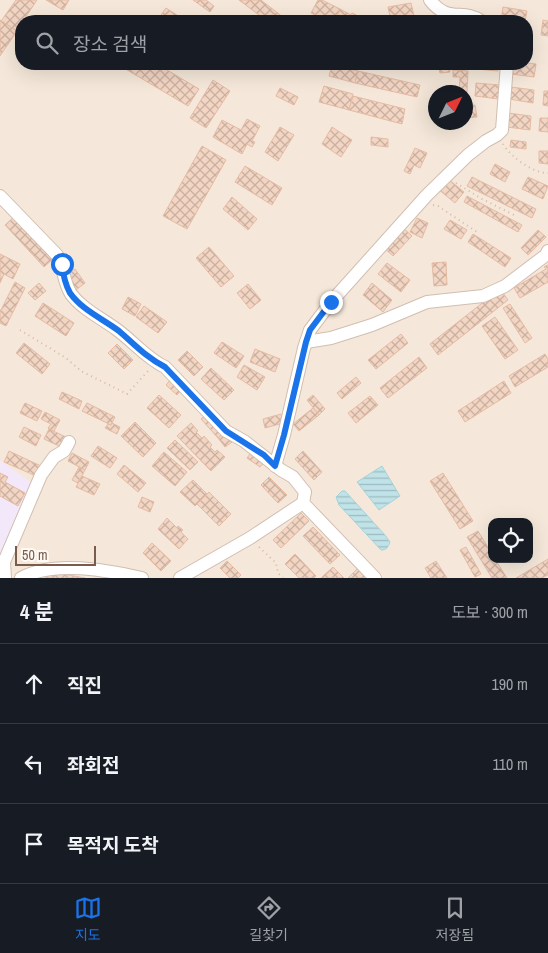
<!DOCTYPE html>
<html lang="ko">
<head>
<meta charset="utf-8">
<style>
	body { margin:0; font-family:"Archivo Narrow","Noto Sans KR",sans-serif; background:#20242c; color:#f1f3f6 }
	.controls { position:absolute; right:15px; bottom:15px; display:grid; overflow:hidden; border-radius:10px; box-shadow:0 5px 20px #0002 }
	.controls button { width:45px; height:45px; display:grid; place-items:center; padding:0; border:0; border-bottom:1px solid #363941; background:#171b24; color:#f1f3f6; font:25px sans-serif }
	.compass { position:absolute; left:428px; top:85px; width:45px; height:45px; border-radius:50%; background:#171b24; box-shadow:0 5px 20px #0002; rotate:47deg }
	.scale { position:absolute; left:15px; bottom:12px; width:81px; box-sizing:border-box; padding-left:5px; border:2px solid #7a5c4d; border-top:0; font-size:14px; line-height:18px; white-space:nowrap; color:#7a5c4d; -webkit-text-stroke:4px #fffaf3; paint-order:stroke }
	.stop { position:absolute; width:15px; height:15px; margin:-11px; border:4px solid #1a73e8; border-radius:50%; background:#fff }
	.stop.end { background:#1a73e8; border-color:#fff; box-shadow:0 1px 5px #0008 }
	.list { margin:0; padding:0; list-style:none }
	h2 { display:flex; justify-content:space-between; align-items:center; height:65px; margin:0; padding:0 20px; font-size:21px }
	h2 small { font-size:16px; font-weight:400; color:#9ea1a6 }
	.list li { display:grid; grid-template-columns:32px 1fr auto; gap:15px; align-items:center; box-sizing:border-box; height:80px; padding:0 20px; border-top:1px solid #363941 }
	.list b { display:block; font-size:19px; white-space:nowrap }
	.list em { font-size:16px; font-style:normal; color:#9ea1a6 }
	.icon { flex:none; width:28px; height:28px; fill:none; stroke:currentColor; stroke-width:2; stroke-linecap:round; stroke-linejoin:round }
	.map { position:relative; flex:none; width:548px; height:578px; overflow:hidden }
	.search { position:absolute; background:#171b24; box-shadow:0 5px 20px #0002; left:15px; right:15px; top:15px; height:55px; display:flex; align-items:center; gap:12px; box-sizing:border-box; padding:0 18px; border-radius:20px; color:#9ea1a6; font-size:19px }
	.sheet { height:305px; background:#171b24 }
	nav { display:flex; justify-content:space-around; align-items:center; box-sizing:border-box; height:70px; border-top:1px solid #363941; background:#171b24; font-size:14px; color:#9ea1a6 }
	nav a { display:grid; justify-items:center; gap:2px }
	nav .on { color:#1a73e8 }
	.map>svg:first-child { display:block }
	.residential { fill:#f5e8da; fill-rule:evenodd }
	.education { fill:#f3e8fa }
	.water { fill:url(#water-rules); stroke:#a5d3da }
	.building { fill:url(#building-cross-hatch); stroke:#e6bba3 }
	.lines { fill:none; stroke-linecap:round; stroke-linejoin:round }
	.street-casing { stroke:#d1beb0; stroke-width:14 }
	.path { stroke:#d9b8a5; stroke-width:2; stroke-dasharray:1 4; stroke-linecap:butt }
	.street { stroke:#fff; stroke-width:12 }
	.route { stroke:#1a73e8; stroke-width:6 }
</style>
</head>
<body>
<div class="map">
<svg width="548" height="578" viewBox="0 0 548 578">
	<defs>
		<pattern id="water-rules" width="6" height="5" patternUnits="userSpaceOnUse" patternTransform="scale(1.25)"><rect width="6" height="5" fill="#bfe3e8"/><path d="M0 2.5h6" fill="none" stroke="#a0bbbe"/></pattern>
		<pattern id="building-cross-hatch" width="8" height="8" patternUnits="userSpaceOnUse" patternTransform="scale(1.25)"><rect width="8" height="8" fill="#f3d5c3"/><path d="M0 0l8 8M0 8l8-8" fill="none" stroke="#cab0a1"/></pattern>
	</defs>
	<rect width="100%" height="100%" fill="#fdf6ec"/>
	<path class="residential" d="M0,0H548V578H0ZM21,21H527V64H21ZM436,92H466V122H436ZM492,522H529V559H492Z"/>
	<polygon class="education" points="0,460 33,484 0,561"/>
	<g class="water">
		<polygon points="382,466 400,496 379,510 357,482"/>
		<path d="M342,491H345L385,535L390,542C388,547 387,550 381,550L339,505L336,497Z"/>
	</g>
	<g class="building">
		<polygon points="16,0 37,0 23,21 21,21 17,31 1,21"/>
		<polygon points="46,0 69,0 63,10"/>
		<polygon points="193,0 206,0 214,6 210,12"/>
		<polygon points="239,0 261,0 288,21 267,21"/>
		<polygon points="318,0 322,0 340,9 334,21 328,21 311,13"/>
		<polygon points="411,3 414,16 391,21 388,7"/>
		<polygon points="503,7 527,11 525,21 501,21"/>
		<polygon points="166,8 180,17 177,21 164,21 159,18"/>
		<polygon points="340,9 351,15 347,21 342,21 336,18"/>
		<polygon points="352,13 368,21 347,21"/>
		<polygon points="0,20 17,31 0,56"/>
		<polygon points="543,20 548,21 548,36 541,35"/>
		<polygon points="527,63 536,64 534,77 511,74 513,64"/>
		<polygon points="117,64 157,64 199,89 188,106"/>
		<polygon points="438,64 449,64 450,72 440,73"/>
		<polygon points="476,64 499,64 498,71 476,69"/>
		<polygon points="332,65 358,71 355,83 329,76"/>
		<polygon points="453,70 468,71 467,92 459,92 460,77 453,77"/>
		<polygon points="358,71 420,85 417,97 355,83"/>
		<polygon points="213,80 230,91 206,128 190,118"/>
		<polygon points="476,83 500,85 498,99 475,96"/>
		<polygon points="324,86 353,94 349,110 319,102"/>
		<polygon points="511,87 534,90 533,103 509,99"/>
		<polygon points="280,88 298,97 294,105 276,96"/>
		<polygon points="544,91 548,91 548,106 543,105"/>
		<polygon points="353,96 405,109 402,124 349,110"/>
		<polygon points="475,105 477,117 466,118 466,106"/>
		<polygon points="508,113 531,116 530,130 507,127"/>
		<polygon points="540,118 548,118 548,132 539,131"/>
		<polygon points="247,119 260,126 252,141 255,142 252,147 247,144 242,154 213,137 222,120 241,130"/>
		<polygon points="280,127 294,135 278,161 265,152"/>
		<polygon points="332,127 352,140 341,157 322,144"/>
		<polygon points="371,137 388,139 388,147 371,145"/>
		<polygon points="511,140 526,142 526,149 510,147"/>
		<polygon points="202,146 226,160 187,229 163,216"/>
		<polygon points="415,148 427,153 420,168 414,165 410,174 404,171"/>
		<polygon points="539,151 548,151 548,164 539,163"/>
		<polygon points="495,164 510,172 505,182 490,174"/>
		<polygon points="245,166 282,188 272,205 235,182"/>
		<polygon points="472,177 536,209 532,218 467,186"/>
		<polygon points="528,177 548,186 543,199 522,189"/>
		<polygon points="447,178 464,192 455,203 438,189"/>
		<polygon points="467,196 522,225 518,232 464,202"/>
		<polygon points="232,197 257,219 248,230 223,209"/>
		<polygon points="15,216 54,258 44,267 5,225"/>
		<polygon points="417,218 428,223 422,238 410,232"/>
		<polygon points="450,220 467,230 461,239 444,229"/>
		<polygon points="402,227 412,236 393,256 383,247"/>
		<polygon points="538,230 546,237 528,255 521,248"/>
		<polygon points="473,234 511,258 505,267 468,242"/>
		<polygon points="209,247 234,276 221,287 196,258"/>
		<polygon points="0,254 20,264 13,279 4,274 0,283"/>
		<polygon points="446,262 447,285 434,286 432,263"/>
		<polygon points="387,263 410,280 401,292 378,274"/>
		<polygon points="548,265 548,282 520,298 514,288 546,269 544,267"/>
		<polygon points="75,269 85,283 76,290 66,276"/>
		<polygon points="15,282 25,288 6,326 0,323 0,310 1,310"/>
		<polygon points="39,283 46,291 35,300 28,293"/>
		<polygon points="372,283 392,300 383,312 363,295"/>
		<polygon points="248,284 261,300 250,309 237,293"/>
		<polygon points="500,289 508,300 438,355 430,344"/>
		<polygon points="128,297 141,304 135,316 122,309"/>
		<polygon points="43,303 74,323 66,336 35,316"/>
		<polygon points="510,304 532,338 525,343 503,308"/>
		<polygon points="144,306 167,322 158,333 136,317"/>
		<polygon points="495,317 518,350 505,359 482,326"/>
		<polygon points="401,334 408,343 376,369 368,360"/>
		<polygon points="222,342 244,356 236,368 214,353"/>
		<polygon points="24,343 50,364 42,374 16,353"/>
		<polygon points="117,344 133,360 124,369 108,353"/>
		<polygon points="255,349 280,359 275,372 250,362"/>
		<polygon points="187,351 203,367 194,376 178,360"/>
		<polygon points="545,354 548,359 548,367 515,387 509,376"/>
		<polygon points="419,357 427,368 388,398 380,388"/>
		<polygon points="244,365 265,377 257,390 237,377"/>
		<polygon points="211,368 234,390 224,400 201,379"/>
		<polygon points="356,377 361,383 342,399 337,393"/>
		<polygon points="172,378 183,388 177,395 166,385"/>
		<polygon points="504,381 511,393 465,422 458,411"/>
		<polygon points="62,392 82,401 79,409 59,399"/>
		<polygon points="159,395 181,415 169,428 147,408"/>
		<polygon points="313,395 325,409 319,415 307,400"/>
		<polygon points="370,396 378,405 356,423 348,413"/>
		<polygon points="25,403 42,411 37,421 20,413"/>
		<polygon points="87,403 115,417 111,425 82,411"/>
		<polygon points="313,408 319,415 299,431 293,424"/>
		<polygon points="45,412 60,420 54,431 48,428 51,424 41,419"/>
		<polygon points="207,414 224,433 218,438 201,419"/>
		<polygon points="281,414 283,423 265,428 263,419"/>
		<polygon points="135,422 156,443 143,457 121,436"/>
		<polygon points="112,423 120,427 117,434 105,428 108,424 111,425"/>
		<polygon points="191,423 198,431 196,432 202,438 204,436 212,445 210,447 215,452 217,450 225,457 211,471 177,436"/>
		<polygon points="24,427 41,435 36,446 19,437"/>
		<polygon points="49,429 66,437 61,447 44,439"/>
		<polygon points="224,433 232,442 225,447 218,438"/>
		<polygon points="175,440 198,462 190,470 167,448"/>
		<polygon points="98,446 117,458 110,468 91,456"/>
		<polygon points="253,450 266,460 260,467 247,458"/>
		<polygon points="9,451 41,466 36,476 4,462"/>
		<polygon points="303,451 322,472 314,480 295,459"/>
		<polygon points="164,452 187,472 175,486 152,466"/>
		<polygon points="72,453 89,462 85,470 68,461"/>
		<polygon points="124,465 146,483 138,492 117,474"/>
		<polygon points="79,467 85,470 78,483 72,480"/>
		<polygon points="0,473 8,477 5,482 25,493 18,506 0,496"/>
		<polygon points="443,473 473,521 460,529 430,481"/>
		<polygon points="82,476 100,484 94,495 76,487"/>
		<polygon points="269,477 287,495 278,503 261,485"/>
		<polygon points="193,480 207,494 195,506 180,492"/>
		<polygon points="209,492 231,514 219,526 197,504"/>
		<polygon points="142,497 154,502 150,512 138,507"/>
		<polygon points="301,513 309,521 281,548 273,540"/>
		<polygon points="167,518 177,528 178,526 183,530 181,532 188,539 179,549 158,529"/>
		<polygon points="313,527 340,555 330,564 303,536"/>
		<polygon points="478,531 492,554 492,559 495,559 507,578 492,578 467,537"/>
		<polygon points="152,543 171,561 161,571 143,553"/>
		<polygon points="466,547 481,574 475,577 460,550"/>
		<polygon points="295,554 316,576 314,578 299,578 285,564"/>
		<polygon points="548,559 548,575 542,578 516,578"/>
		<polygon points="227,561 241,575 238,578 230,578 220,568"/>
		<polygon points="436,561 447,578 431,578 425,568"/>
		<polygon points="333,567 344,578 321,578"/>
		<polygon points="358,568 368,578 348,578"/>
		<polygon points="47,571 85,578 45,578"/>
	</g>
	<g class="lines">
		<defs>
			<g id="street">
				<path d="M430,0C448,24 463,8 481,21"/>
				<path d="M0,196L57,255C64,267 63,282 71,294C82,309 101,318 116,329C133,341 146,358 165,367L226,431L244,441L281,470L293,477L305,492L303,503L375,578"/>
				<polyline points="306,342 331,338 372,325 427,302 483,296 505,286 546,255 548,251"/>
				<polyline points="275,466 284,435 304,348 310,330 331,302 427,195 468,155 486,141 497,135 502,130 507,64"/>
				<polyline points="5,578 4,562 41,475 54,457 64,451 69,442"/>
				<path d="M21,578C54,560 106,570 142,578"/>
				<polyline points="180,578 250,538 303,503"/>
			</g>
		</defs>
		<use href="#street" class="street-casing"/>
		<g class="path">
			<path d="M503,144C511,157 532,173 548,173"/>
			<polyline points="456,183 482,199 514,215"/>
			<polyline points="433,205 438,206 477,232"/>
			<polyline points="20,330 66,358 81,371 127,394 149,370"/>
			<polyline points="259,547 276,563 278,573 283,578"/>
		</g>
		<use href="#street" class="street"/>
	</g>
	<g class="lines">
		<path class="route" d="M62,264C63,274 65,284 70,293C82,310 103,319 119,331C134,344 147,358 165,367L226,431L264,455L275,466L284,435L306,342L310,330L331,302"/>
	</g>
</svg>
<div class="controls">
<button><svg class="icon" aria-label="locate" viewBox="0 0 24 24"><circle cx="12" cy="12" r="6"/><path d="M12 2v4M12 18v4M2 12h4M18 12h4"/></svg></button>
</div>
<svg class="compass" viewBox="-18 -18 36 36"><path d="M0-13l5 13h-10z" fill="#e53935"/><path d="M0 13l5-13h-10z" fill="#9ea1a6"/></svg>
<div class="scale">50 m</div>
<div class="stop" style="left:62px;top:264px"></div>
<div class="stop end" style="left:331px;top:302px"></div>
<div class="search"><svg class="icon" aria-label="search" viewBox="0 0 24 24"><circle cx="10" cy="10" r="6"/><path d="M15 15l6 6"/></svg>장소 검색</div>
</div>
<section class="sheet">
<h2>4 분<small>도보 · 300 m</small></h2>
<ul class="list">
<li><svg class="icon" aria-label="ahead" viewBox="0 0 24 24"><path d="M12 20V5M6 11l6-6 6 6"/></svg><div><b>직진</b></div><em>190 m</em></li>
<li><svg class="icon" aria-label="left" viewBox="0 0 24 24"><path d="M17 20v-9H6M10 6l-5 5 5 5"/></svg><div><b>좌회전</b></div><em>110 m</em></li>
<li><svg class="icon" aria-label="arrive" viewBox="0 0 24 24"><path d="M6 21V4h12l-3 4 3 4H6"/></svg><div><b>목적지 도착</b></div></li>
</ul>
</section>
<nav>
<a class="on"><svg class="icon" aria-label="map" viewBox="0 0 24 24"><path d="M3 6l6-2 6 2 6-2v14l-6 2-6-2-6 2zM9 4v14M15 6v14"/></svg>지도</a>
<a><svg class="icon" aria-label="directions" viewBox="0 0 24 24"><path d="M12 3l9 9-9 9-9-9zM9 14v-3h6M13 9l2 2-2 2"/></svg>길찾기</a>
<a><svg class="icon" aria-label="saved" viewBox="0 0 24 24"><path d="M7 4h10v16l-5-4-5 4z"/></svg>저장됨</a>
</nav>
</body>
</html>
